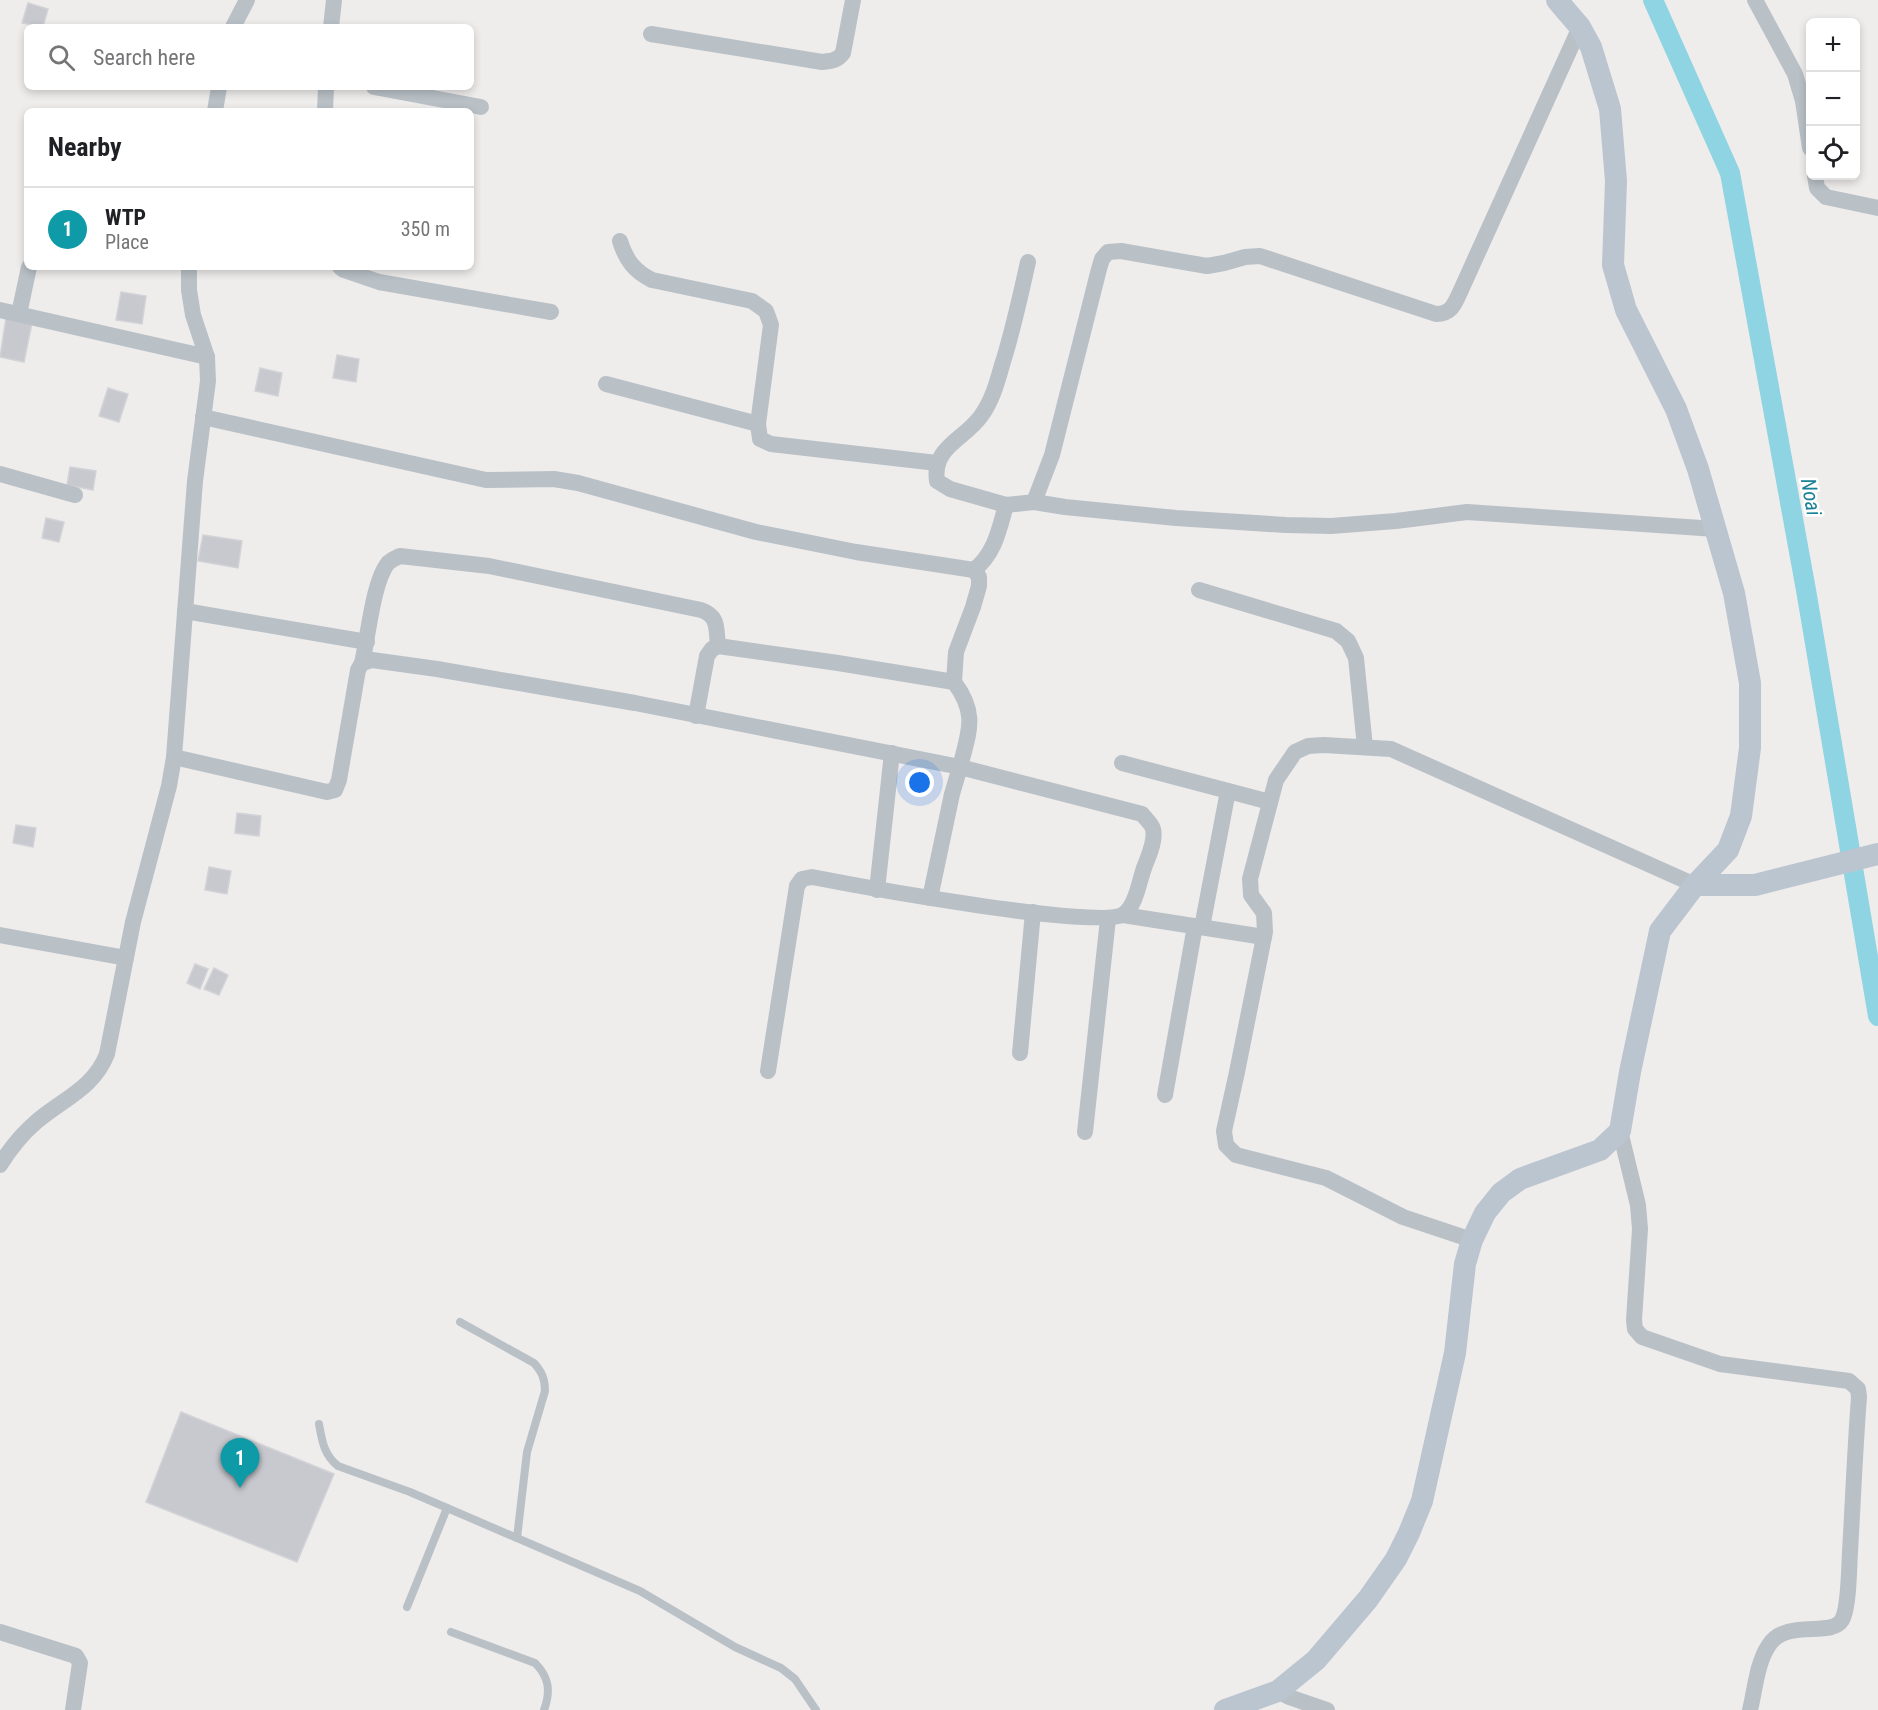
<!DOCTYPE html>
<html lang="en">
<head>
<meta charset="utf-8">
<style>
	body { margin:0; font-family:"Roboto Condensed",sans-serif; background:#f2f2f2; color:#202124 }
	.controls { position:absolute; right:18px; top:18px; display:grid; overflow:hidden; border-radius:9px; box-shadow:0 3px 9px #0003 }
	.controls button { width:54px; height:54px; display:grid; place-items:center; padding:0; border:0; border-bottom:2px solid #e0e0e0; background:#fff; color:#202124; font:30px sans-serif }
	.you { position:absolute; left:920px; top:783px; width:21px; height:21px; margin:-15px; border:4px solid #fff; border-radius:50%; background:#1a73e8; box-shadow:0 0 0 9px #1a73e833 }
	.badge { display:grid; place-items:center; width:39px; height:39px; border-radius:50%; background:#2a76cb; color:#fff; font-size:20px; font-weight:700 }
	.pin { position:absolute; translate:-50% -50px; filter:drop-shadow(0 2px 3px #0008) }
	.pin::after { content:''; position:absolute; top:32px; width:21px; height:18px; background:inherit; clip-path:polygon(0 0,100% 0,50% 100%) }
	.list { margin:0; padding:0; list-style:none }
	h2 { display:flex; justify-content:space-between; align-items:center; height:78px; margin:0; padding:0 24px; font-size:26px }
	h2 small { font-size:20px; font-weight:400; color:#757577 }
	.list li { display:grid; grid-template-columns:39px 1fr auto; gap:18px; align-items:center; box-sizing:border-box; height:84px; padding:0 24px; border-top:2px solid #e0e0e0 }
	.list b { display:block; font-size:22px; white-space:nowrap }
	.list p { margin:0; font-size:20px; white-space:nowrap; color:#757577 }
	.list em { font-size:20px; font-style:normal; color:#757577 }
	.icon { flex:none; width:33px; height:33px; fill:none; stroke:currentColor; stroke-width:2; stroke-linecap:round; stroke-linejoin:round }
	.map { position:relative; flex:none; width:1878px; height:1710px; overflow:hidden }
	.search { position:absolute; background:#fff; box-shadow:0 3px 9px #0003; left:24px; top:24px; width:450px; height:66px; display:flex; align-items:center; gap:15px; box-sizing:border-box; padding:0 21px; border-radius:9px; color:#757577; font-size:22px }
	.panel { position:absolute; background:#fff; box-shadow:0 3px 9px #0003; left:24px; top:108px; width:450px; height:162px; border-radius:9px }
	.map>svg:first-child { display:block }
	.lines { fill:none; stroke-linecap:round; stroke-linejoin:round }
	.canal { stroke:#8ed4e2; stroke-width:20 }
	.building { fill:#c7c9cf; stroke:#d1d3d7; stroke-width:1.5 }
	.lane { stroke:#b9c1c7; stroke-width:8 }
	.street { stroke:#b9c1c7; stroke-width:16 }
	.secondary { stroke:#bbc5cf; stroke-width:22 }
	.labels { text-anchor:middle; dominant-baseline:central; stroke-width:5; stroke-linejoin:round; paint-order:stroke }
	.water-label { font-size:21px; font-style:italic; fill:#198198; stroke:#fff }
</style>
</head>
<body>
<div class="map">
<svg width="1878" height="1710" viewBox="0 0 1878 1710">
	<rect width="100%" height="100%" fill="#efecec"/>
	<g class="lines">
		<polyline class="canal" points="1653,0 1730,173 1806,590 1878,1016"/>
	</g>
	<g class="building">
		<polygon points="28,3 48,9 43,27 22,23"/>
		<polygon points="121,292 146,296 142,324 116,320"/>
		<polygon points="6,318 32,323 24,362 0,357"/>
		<polygon points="337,355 359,359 356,382 333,378"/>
		<polygon points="260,368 282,373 278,396 255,391"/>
		<polygon points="108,388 128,394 119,422 99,416"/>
		<polygon points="70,467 96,471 93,490 67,485"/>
		<polygon points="46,518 64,522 59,542 42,538"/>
		<polygon points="203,535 242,541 238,568 198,561"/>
		<polygon points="237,813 261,816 259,836 235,833"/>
		<polygon points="16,825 36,828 33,847 13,843"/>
		<polygon points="209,867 231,871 227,894 205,890"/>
		<polygon points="195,964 208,969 200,989 187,983"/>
		<polygon points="214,968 228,975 219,995 204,989"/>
		<polygon points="181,1412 334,1474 297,1562 146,1502"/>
	</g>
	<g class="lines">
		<g class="lane">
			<path d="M460,1322L534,1363C542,1372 545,1379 545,1391L527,1452L517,1538"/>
			<path d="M319,1424C322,1441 324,1455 338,1466L410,1492L640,1591L735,1647L781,1668L795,1679L816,1710"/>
			<polyline points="407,1607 447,1508"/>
			<path d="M451,1632L535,1663C549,1677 551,1691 544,1710"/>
		</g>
		<g class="street">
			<polyline points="1755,0 1795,74 1803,101 1810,148"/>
			<polyline points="233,27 247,0"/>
			<polyline points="331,27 334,0"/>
			<path d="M651,34L822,62C831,61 837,61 843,53L853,0"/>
			<polyline points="374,87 481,107"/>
			<polyline points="215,111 219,87"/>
			<polyline points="325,111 326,87"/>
			<polyline points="1815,176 1817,188 1826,197 1878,208"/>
			<path d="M620,241C626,260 634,271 652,280L752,301L766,311L771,325L758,424L760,439L771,444L937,463"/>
			<polyline points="340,267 344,270 379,282 551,312"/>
			<polyline points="0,310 207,357"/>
			<polyline points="19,314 29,267"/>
			<polyline points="606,384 758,424"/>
			<path d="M203,417L486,480L554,479L578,483L756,532L856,552L974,570L979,577V586L973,607L956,652L954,682C978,714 969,731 960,767L1142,814C1145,818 1152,824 1153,829C1156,841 1148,857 1144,868C1139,882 1136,905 1124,914C1101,931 853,885 812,877L802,879L797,886L768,1071"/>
			<polyline points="0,474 75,495"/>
			<polyline points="1034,502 1065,507 1176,518 1286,525 1331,526 1396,521 1467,512 1716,529"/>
			<path d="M1006,505L950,489L937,481C932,447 964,440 981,416C992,401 997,383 1002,365C1013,331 1020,297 1028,262"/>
			<path d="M974,570C995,553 999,530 1006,505L1034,502L1052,455L1099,269L1102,259L1108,252L1121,251L1207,266L1224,263L1245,257L1260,256L1436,314C1452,314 1455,303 1461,290L1580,27"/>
			<polyline points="1199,590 1336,631 1348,641 1356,658 1365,747"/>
			<polyline points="185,611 367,642"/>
			<path d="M362,663C368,638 373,581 388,563C392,559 396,558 400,556L489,566L701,610C719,616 716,629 718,646"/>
			<polyline points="696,716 707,656 712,649 718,646 838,663 954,682"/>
			<polyline points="174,757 327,792 335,790 339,780 358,670 362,663 372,660 437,669 635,703 960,767 952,794 930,898"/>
			<polyline points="1122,763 1270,802"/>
			<polyline points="877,890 892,753"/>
			<polyline points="1123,915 1264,937"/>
			<polyline points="1202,927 1228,791"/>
			<polyline points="0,935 126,958"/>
			<polyline points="1020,1053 1033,912"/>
			<polyline points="1165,1095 1195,926"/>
			<path d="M1620,1131L1638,1205L1640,1229L1634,1320L1635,1329L1642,1337L1720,1364L1849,1381L1858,1389L1859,1397C1855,1449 1853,1500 1850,1552C1849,1567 1849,1608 1842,1620C1831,1638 1787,1618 1769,1645C1757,1662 1755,1690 1750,1710"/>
			<polyline points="1085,1132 1108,919"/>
			<path d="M0,1165C10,1149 22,1134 36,1122C63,1099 94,1088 107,1054L133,922L169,786L174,757L195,481L208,381L207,357L193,315L189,290V267"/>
			<polyline points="1472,1240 1403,1217 1326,1178 1236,1155 1226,1145 1224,1131 1237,1072 1265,932 1264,913 1251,895 1250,879 1276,780 1295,752 1308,746 1324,745 1391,749 1695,885"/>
			<polyline points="0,1632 76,1656 80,1663 73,1710"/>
			<polyline points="1278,1691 1289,1697 1327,1710"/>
		</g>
		<g class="secondary">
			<polyline points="1695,885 1755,885 1878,854"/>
			<polyline points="1225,1710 1278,1691 1316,1660 1368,1599 1396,1559 1409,1533 1422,1501 1455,1353 1465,1264 1472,1240 1485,1213 1501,1193 1520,1179 1600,1150 1620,1131 1630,1072 1660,931 1695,885 1728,850 1741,816 1750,748 1750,683 1734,593 1698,469 1676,409 1626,310 1613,265 1616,181 1610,109 1591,47 1580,27 1557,0"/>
		</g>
	</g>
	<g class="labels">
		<g class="water-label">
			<text transform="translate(1811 497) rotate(80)">Noai</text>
		</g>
	</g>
</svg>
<div class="controls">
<button>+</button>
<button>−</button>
<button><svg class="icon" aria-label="locate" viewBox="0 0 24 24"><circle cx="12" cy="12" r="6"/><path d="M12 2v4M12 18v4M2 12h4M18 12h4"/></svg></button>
</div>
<div class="you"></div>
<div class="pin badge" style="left:240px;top:1488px;background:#0f9aa8">1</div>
<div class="search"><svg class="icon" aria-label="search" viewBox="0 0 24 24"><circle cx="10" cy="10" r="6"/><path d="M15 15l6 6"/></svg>Search here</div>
<section class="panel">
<h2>Nearby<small></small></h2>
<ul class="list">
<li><span class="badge" style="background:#0f9aa8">1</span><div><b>WTP</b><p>Place</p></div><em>350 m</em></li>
</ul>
</section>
</div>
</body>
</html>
